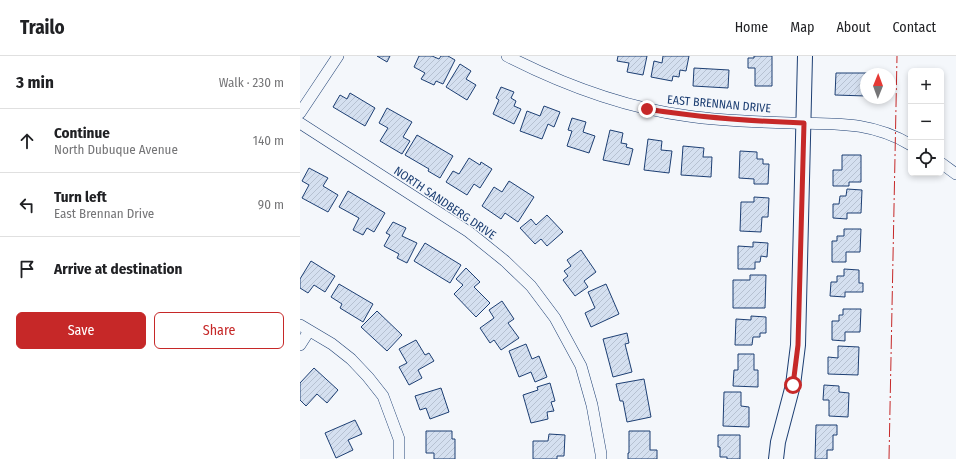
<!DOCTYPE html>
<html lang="en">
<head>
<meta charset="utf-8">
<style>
	body { margin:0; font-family:"Fira Sans Condensed",sans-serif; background:#f2f2f2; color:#202124 }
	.controls { position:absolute; right:12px; top:12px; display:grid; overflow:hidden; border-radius:6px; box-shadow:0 2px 6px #0003 }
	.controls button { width:36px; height:36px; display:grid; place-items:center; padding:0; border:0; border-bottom:1px solid #e0e0e0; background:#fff; color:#202124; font:20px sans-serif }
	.compass { position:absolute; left:560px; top:12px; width:36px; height:36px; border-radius:50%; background:#fff; box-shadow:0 2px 6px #0003; rotate:1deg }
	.stop { position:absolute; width:12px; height:12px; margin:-9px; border:3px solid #c62828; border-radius:50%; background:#fff }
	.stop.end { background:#c62828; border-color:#fff; box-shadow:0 1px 4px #0008 }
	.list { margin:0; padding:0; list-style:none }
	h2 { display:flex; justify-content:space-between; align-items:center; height:52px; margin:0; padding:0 16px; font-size:17px }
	h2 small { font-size:13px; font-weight:400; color:#757577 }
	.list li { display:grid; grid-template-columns:26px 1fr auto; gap:12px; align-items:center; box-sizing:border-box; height:64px; padding:0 16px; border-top:1px solid #e0e0e0 }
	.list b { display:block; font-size:15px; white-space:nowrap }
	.list p { margin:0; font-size:13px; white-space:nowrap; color:#757577 }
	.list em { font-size:13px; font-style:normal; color:#757577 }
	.actions { display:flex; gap:8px; padding:12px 16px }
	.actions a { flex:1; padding:9px 0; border:1px solid #c62828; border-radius:6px; text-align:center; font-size:14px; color:#c62828 }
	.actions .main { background:#c62828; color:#fff }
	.icon { flex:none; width:22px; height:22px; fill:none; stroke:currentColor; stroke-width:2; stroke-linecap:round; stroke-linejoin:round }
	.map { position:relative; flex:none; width:656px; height:403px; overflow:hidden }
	header { display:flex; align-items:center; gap:24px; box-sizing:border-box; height:56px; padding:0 20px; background:#fff; border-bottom:1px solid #e0e0e0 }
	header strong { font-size:19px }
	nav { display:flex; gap:22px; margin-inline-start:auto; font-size:14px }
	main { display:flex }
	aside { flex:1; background:#fff }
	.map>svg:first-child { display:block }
	.building { fill:url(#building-hatch); stroke:#1d3f73 }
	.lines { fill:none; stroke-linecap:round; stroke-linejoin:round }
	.minor-casing { stroke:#1d3f73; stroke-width:12 }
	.tertiary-casing { stroke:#1d3f73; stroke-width:16 }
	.minor { stroke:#f4f7fb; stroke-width:11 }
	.tertiary { stroke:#f4f7fb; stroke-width:14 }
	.power { stroke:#c62828; stroke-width:1; stroke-dasharray:14 3 2 3; stroke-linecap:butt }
	.route { stroke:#c62828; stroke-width:5 }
	.labels { text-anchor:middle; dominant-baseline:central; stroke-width:3; stroke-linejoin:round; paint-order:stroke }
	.street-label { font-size:12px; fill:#1d3f73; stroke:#f4f7fb }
</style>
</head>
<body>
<header>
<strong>Trailo</strong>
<nav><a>Home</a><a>Map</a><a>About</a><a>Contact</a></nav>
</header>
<main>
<aside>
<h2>3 min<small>Walk · 230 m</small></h2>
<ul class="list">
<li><svg class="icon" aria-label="ahead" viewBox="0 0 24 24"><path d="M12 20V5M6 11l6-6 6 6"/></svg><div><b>Continue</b><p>North Dubuque Avenue</p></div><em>140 m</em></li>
<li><svg class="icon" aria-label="left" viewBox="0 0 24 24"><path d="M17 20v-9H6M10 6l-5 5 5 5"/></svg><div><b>Turn left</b><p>East Brennan Drive</p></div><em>90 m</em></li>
<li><svg class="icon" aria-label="arrive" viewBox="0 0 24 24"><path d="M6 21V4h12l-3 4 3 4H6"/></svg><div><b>Arrive at destination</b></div></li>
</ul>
<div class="actions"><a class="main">Save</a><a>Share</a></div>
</aside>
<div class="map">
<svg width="656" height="403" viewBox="0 0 656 403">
	<defs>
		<pattern id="building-hatch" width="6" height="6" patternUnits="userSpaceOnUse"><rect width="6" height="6" fill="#d5e0f0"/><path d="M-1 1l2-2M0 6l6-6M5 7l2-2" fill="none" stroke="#b6c1d1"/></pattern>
	</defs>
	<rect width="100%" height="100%" fill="#f4f7fb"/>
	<g class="building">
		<polygon points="77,0 90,0 87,6"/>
		<polygon points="119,0 132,0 139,3 141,0 148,0 155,4 143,28 136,25 134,29 121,23 125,17 114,11"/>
		<polygon points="318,0 347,0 343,19 327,16 329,7 317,5"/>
		<polygon points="363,0 389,0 386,15 380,14 379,21 373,20 372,25 351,21 354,5 362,7"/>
		<polygon points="454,0 472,0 472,30 455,30 455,12 448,12 448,2 454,2"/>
		<polygon points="160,8 171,15 166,23 176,29 167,44 146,31"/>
		<polygon points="394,12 429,14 428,32 393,30"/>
		<polygon points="536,17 570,17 566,18 566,40 535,39"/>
		<polygon points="201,31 214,36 211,42 216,45 214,50 221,53 214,68 193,58 199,44 196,42"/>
		<polygon points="50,37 75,52 65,70 33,51 40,39 47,43"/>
		<polygon points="244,50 260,56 254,71 248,68 242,83 220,75 227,55 240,60"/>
		<polygon points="87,52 112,66 103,81 110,85 102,98 80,85 88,72 79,67"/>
		<polygon points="272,62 286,66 283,76 295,80 289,97 267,90 272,75 268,74"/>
		<polygon points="310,74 323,77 321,87 327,88 326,91 333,93 329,109 303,104"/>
		<polygon points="117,79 153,100 140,122 128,115 129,113 105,99"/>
		<polygon points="348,83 362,85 361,94 372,95 369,117 344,114"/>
		<polygon points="383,90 404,92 403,101 412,101 411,121 381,119"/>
		<polygon points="440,95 457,96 457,103 463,103 463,108 469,108 468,128 454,128 454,123 439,122"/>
		<polygon points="542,99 561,99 561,126 549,126 549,130 533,130 533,114 542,114"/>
		<polygon points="169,102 180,109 181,106 192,113 180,132 174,128 167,139 146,126 153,115 159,118"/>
		<polygon points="9,112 28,122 23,130 38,139 28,156 2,142 9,129 2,125"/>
		<polygon points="209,125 234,141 218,166 205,157 201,163 182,150 194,131 202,136"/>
		<polygon points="547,133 562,134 561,157 547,157 547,163 533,162 533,148 539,148 540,140 546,140"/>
		<polygon points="48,135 85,157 74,176 67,172 63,179 53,174 59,162 39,151"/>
		<polygon points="454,141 469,142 468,161 462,161 461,176 440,175 441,146 454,146"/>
		<polygon points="247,159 263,176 247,190 241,183 235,188 220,172 231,163 236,169"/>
		<polygon points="93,166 106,172 102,180 117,187 107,207 97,202 99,198 84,190 90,179 86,177"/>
		<polygon points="544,173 561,173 560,196 546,196 546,206 532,206 532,185 537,185 537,180 544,180"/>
		<polygon points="453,186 468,187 467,201 461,200 460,206 455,206 455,213 438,213 438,190 453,191"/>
		<polygon points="125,187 161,209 150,227 114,205"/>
		<polygon points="281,194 296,216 284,225 288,231 275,240 263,224 268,220 264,215 271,210 267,204"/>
		<polygon points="11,205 35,220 25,236 14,229 8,237 0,232 0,223"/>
		<polygon points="166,212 180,226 174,231 190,247 176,261 154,238 163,229 156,223"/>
		<polygon points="544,213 559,214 559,227 563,227 563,236 545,236 545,241 530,240 531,226 537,226 537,220 544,220"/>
		<polygon points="450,219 466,219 465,252 433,252 433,224 450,224"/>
		<polygon points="39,228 73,248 63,266 40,252 42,248 31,241"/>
		<polygon points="306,228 319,258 291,271 285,257 295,252 288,236"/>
		<polygon points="202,245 214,263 208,267 219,282 201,294 194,284 190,287 180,272 194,262 189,254"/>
		<polygon points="543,253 561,253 560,276 545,276 545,285 532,284 532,265 539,265 539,259 543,259"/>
		<polygon points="77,255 102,279 87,295 61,271"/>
		<polygon points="451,260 466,261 466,277 460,277 460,281 453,281 452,289 435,289 436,263 451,264"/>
		<polygon points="327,277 329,287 325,288 332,316 313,321 303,283"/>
		<polygon points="116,284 125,299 129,297 134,305 118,314 122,322 109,329 99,311 107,307 99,293"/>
		<polygon points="226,288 232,303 239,300 247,321 235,326 231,316 219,321 209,295"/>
		<polygon points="538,290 559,291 558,319 528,318 528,301 538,302"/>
		<polygon points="438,298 454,298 454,314 458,314 458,331 433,330 434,314 438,314"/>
		<polygon points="14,312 38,334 27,347 17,338 6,350 0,344 0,327"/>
		<polygon points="344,323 351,361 327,366 323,345 320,345 316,328"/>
		<polygon points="250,327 255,345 251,346 254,355 247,356 248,363 231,367 223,339 238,334 237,331"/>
		<polygon points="524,329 539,330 539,336 549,337 548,361 529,360 529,344 523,344"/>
		<polygon points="141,332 149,356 130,363 126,352 120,354 115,340"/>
		<polygon points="424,336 441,336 441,350 449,351 449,371 423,370"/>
		<polygon points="55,364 62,378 48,384 53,394 36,402 25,377"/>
		<polygon points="516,369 537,369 537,379 533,379 533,394 527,394 527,403 515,403"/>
		<polygon points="126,375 152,375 152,383 155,383 155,403 134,403 134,397 126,397"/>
		<polygon points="329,375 350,375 350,394 357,394 357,403 328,403 328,397 329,397"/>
		<polygon points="249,378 265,379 264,400 257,400 257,403 233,403 233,385 248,385"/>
		<polygon points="418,379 440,379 440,403 427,403 427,401 420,401 420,391 418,391"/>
	</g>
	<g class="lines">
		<defs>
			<g id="minor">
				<path d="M207,0C262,28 326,52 388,60C422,65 456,66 491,67C535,68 571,65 611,89"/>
				<polyline points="0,57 38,0"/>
				<polyline points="0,67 169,176 205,205 231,230 255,262 281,310 292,349 301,398 301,403"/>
				<polyline points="641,107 656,118"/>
				<polyline points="0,269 32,288 51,303 68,321 83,340 99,383 99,403"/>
				<polyline points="0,289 9,275"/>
			</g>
			<polyline id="tertiary" points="476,403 478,386 493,329 498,289 505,0"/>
		</defs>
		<use href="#minor" class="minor-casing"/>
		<use href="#tertiary" class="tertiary-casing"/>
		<use href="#minor" class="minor"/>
		<use href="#tertiary" class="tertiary"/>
		<polyline class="power" points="589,403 597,0"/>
	</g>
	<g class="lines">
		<path class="route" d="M347,53C401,62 449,65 504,67L498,289L493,329"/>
	</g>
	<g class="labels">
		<g class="street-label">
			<text transform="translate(419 48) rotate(5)">EAST BRENNAN DRIVE</text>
			<text transform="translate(145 147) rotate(34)">NORTH SANDBERG DRIVE</text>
		</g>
	</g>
</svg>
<div class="controls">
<button>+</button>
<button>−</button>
<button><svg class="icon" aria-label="locate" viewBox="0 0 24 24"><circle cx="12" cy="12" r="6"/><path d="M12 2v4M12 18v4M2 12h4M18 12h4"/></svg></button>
</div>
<svg class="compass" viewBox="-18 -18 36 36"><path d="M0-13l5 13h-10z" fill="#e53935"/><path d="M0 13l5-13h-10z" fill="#757577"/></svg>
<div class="stop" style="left:493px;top:329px"></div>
<div class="stop end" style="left:347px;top:53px"></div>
</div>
</main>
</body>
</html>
